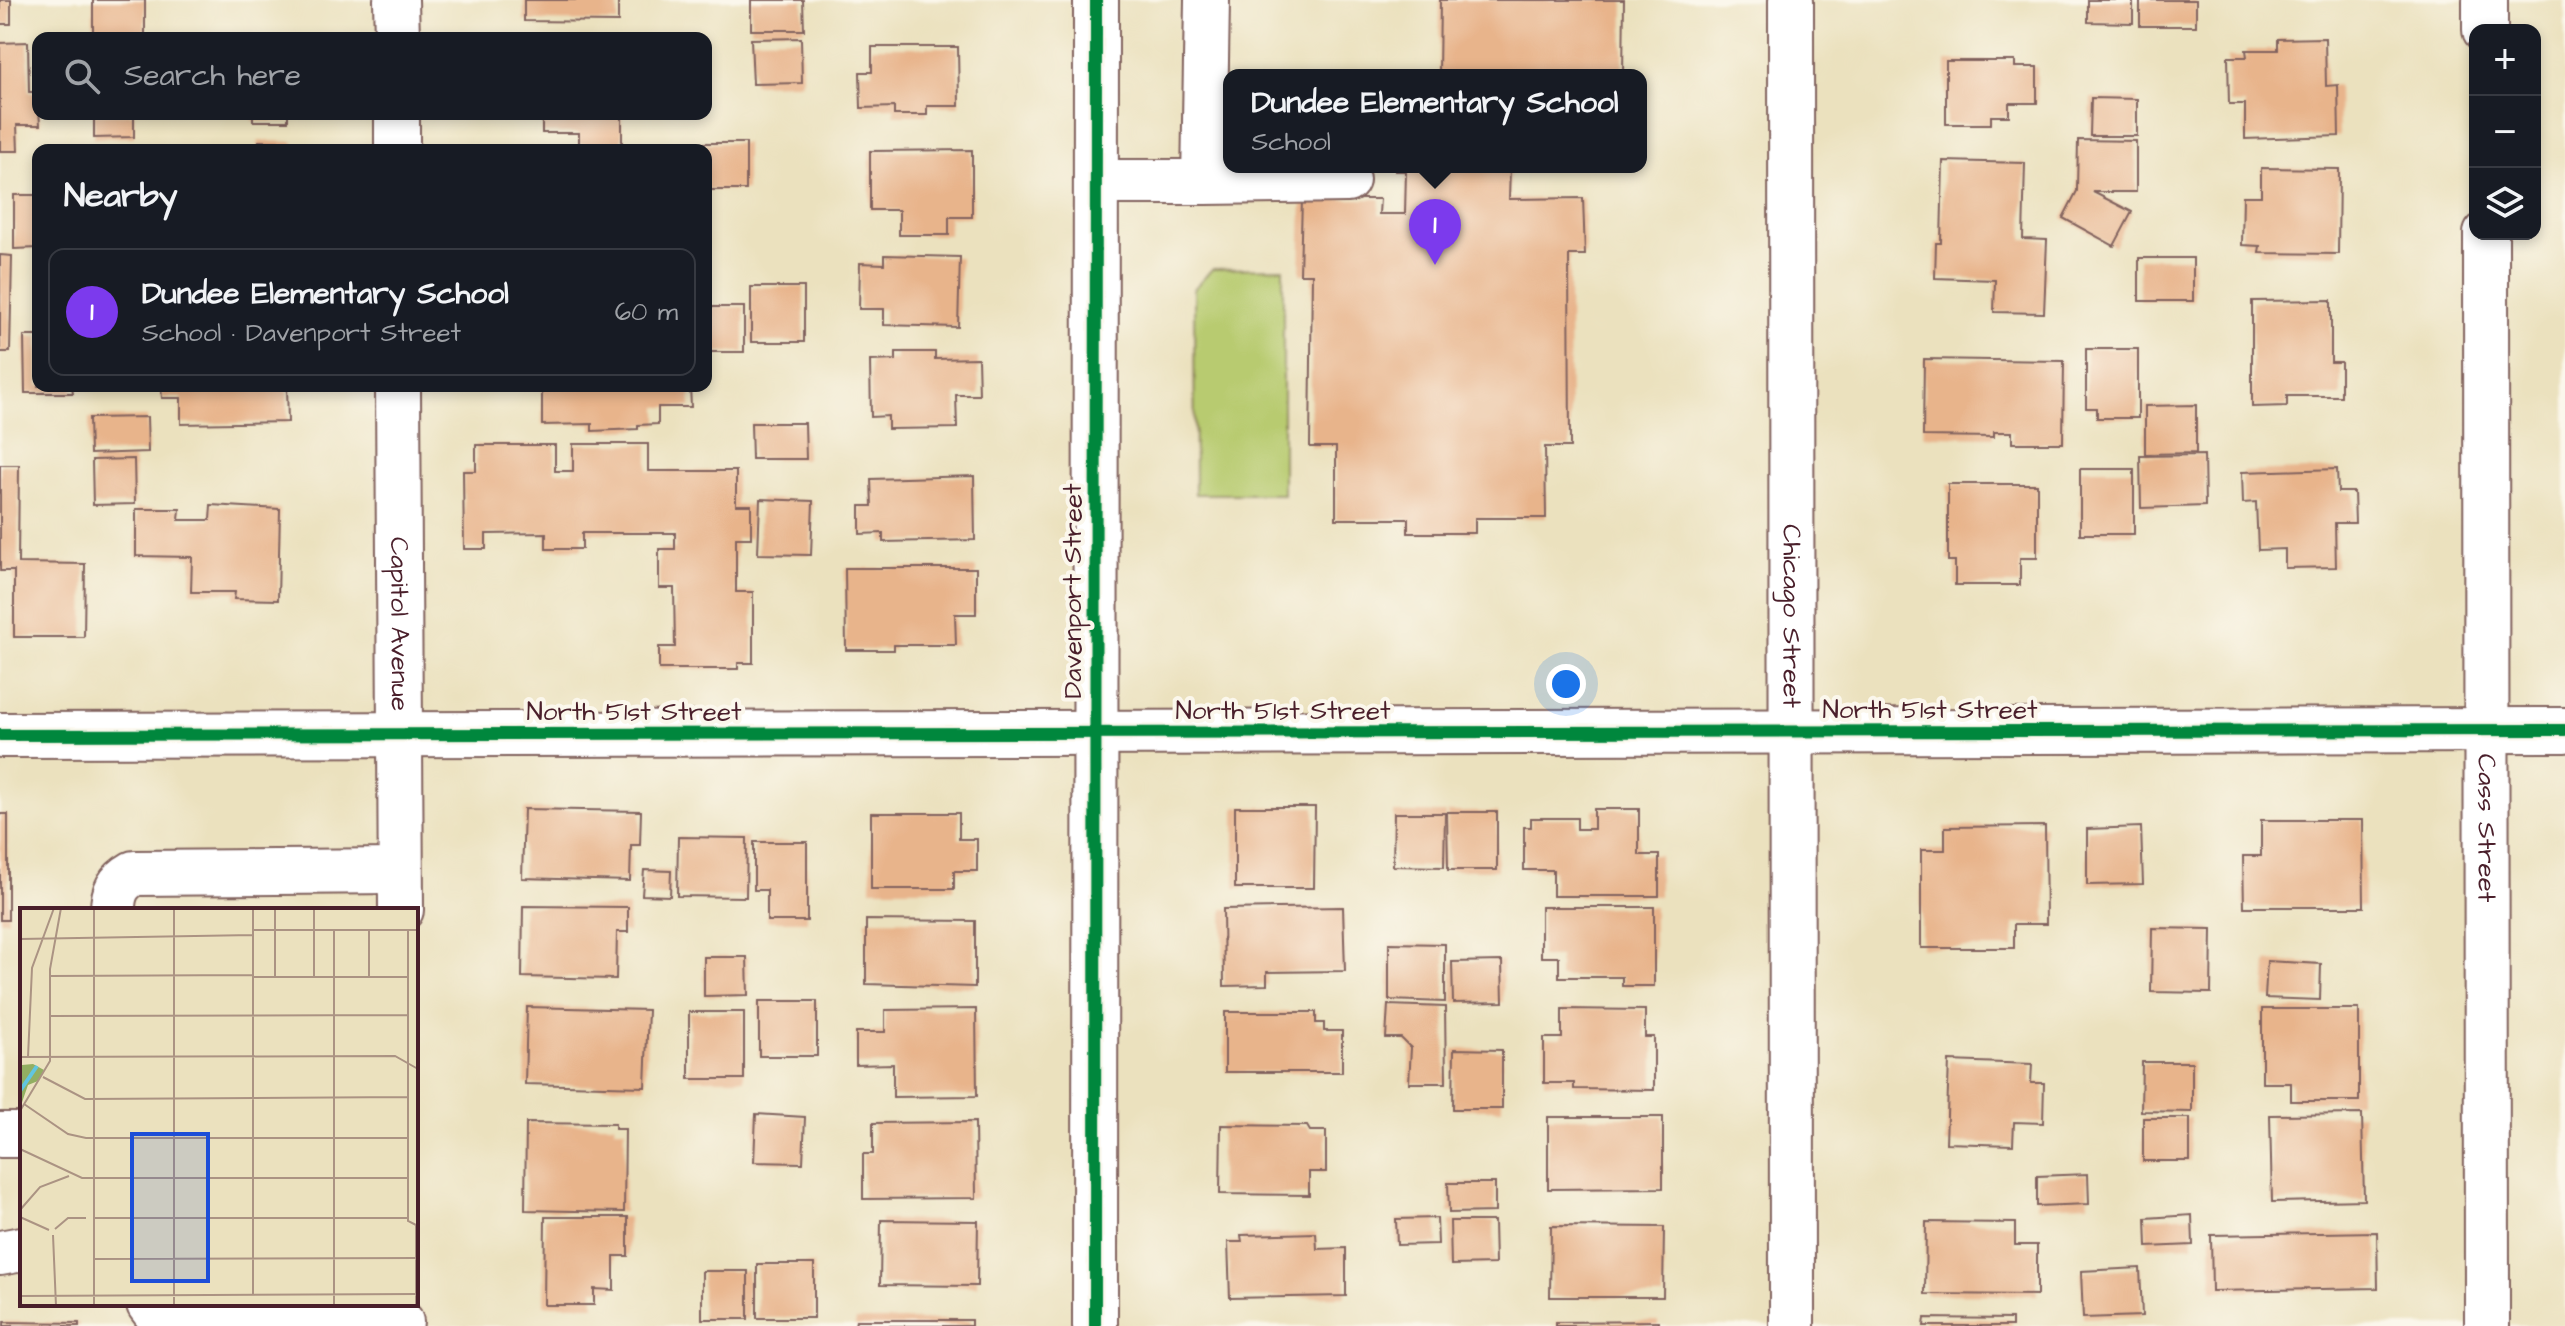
<!DOCTYPE html>
<html lang="en">
<head>
<meta charset="utf-8">
<style>
	body { margin:0; font-family:"Architects Daughter",sans-serif; background:#242831; color:#f1f3f6 }
	.controls { position:absolute; right:24px; top:24px; display:grid; overflow:hidden; border-radius:16px; box-shadow:0 4px 12px #0003 }
	.controls button { width:72px; height:72px; display:grid; place-items:center; padding:0; border:0; border-bottom:2px solid #363941; background:#171b24; color:#f1f3f6; font:40px sans-serif }
	.you { position:absolute; left:1566px; top:684px; width:28px; height:28px; margin:-20px; border:6px solid #fff; border-radius:50%; background:#1a73e8; box-shadow:0 0 0 12px #1a73e833 }
	.badge { display:grid; place-items:center; width:52px; height:52px; border-radius:50%; background:#7c3aed; color:#fff; font-size:26px; font-weight:700 }
	.pin { position:absolute; translate:-50% -66px; filter:drop-shadow(0 2px 4px #0008) }
	.pin::after { content:''; position:absolute; top:42px; width:28px; height:24px; background:inherit; clip-path:polygon(0 0,100% 0,50% 100%) }
	.popup { position:absolute; left:1223px; top:69px; width:424px; height:104px; box-sizing:border-box; display:grid; place-content:center; border-radius:16px; background:#171b24; filter:drop-shadow(0 2px 6px #0005); font-size:26px; white-space:nowrap; color:#9ea1a6 }
	.popup b { font-size:30px; color:#f1f3f6 }
	.popup::after { content:''; position:absolute; left:50%; top:100%; margin-left:-16px; border:16px solid transparent; border-top-color:#171b24 }
	.list { margin:0; padding:0; list-style:none }
	h2 { display:flex; justify-content:space-between; align-items:center; height:104px; margin:0; padding:0 32px; font-size:34px }
	h2 small { font-size:26px; font-weight:400; color:#9ea1a6 }
	.list li { display:grid; grid-template-columns:52px 1fr auto; gap:24px; align-items:center; box-sizing:border-box; height:128px; margin:0 16px 16px; padding:0 16px; border:2px solid #363941; border-radius:16px }
	.list b { display:block; font-size:30px; white-space:nowrap }
	.list p { margin:0; font-size:26px; white-space:nowrap; color:#9ea1a6 }
	.list em { font-size:26px; font-style:normal; color:#9ea1a6 }
	.icon { flex:none; width:44px; height:44px; fill:none; stroke:currentColor; stroke-width:2; stroke-linecap:round; stroke-linejoin:round }
	.map { position:relative; flex:none; width:2565px; height:1326px; overflow:hidden }
	.search { position:absolute; background:#171b24; box-shadow:0 4px 12px #0003; left:32px; top:32px; width:680px; height:88px; display:flex; align-items:center; gap:20px; box-sizing:border-box; padding:0 28px; border-radius:16px; color:#9ea1a6; font-size:30px }
	.panel { position:absolute; background:#171b24; box-shadow:0 4px 12px #0003; left:32px; top:144px; width:680px; height:248px; border-radius:16px }
	.map>svg:first-child { display:block }
	.green { fill:#b8cb6f; stroke:#81754d; stroke-width:2 }
	.building { fill:#e8b48b }
	.lines { fill:none; stroke-linecap:round; stroke-linejoin:round }
	.minor-casing { stroke:#82635e; stroke-width:48 }
	.minor { stroke:#fff; stroke-width:44 }
	.cycleway-casing { stroke:#fbf7ec; stroke-width:17 }
	.cycleway { stroke:#00873e; stroke-width:12 }
	.labels { text-anchor:middle; dominant-baseline:central; stroke-width:8; stroke-linejoin:round; paint-order:stroke }
	.street-label { font-size:26px; fill:#4a1f2b; stroke:#fbf7ec }
	.inset-river { fill:none; stroke:#61c5df; stroke-width:4 }
	.inset-road { fill:none; stroke:#ab9383; stroke-width:2 }
	.view { fill:#1d4ed8; fill-opacity:0.15; stroke:#1d4ed8; stroke-width:4 }
	.inset-edge { fill:none; stroke:#4a1f2b; stroke-width:4 }
</style>
</head>
<body>
<div class="map">
<svg width="2565" height="1326" viewBox="0 0 2565 1326">
	<rect width="100%" height="100%" fill="#fbf7ec"/>
	<filter id="ink" filterUnits="userSpaceOnUse"><feTurbulence type="fractalNoise" baseFrequency=".0125" numOctaves="2"/><feDisplacementMap in="SourceGraphic" scale="16" xChannelSelector="R" yChannelSelector="G"/><feConvolveMatrix kernelMatrix="1 2 1 2 8 2 1 2 1" color-interpolation-filters="sRGB"/></filter>
	<filter id="wash" filterUnits="userSpaceOnUse"><feTurbulence type="fractalNoise" baseFrequency=".006" numOctaves="4" result="noise"/><feDisplacementMap in="SourceGraphic" scale="32" xChannelSelector="R" yChannelSelector="G"/><feGaussianBlur stdDeviation="1.8" result="paint"/><feColorMatrix in="noise" values="0 0 0 0 0 0 0 0 0 0 0 0 0 0 0 0 0 1.4 0 .05"/><feComposite in="paint" operator="in"/></filter>
	<g filter="url(#wash)">
		<rect width="100%" height="100%" fill="#ebe1be"/>
		<polygon class="green" points="1283,268 1283,494 1195,494 1194,289 1212,269"/>
		<g id="blocks">
			<g class="building">
				<rect x="0" y="0" width="11" height="24"/>
				<polygon points="93,0 145,0 145,35 93,36"/>
				<polygon points="524,0 618,0 618,22 524,21"/>
				<polygon points="751,0 803,0 804,30 751,30"/>
				<polygon points="1440,0 1624,0 1623,75 1439,75"/>
				<polygon points="2088,0 2133,0 2133,23 2088,22"/>
				<rect x="2140" y="0" width="56" height="26"/>
				<polygon points="801,38 802,83 753,84 751,39"/>
				<polygon points="2325,38 2326,86 2338,85 2339,136 2245,139 2245,104 2229,104 2228,57 2247,57 2246,50 2278,50 2278,39"/>
				<polygon points="28,42 29,92 38,92 40,125 17,125 18,151 0,151 0,43"/>
				<polygon points="872,47 958,47 959,106 927,106 927,115 894,115 894,107 861,108 860,72 872,72"/>
				<polygon points="1946,61 2015,61 2015,67 2037,67 2037,103 2009,103 2009,116 1991,116 1991,124 1946,124"/>
				<polygon points="2091,98 2137,99 2137,136 2090,136"/>
				<polygon points="94,114 134,114 134,137 94,138"/>
				<rect x="253" y="114" width="35" height="7"/>
				<polygon points="542,114 622,114 622,144 579,144 579,133 542,133"/>
				<polygon points="2078,140 2136,141 2136,192 2093,192 2132,212 2114,246 2063,218 2077,191"/>
				<polygon points="259,141 294,142 294,150 258,150"/>
				<polygon points="692,143 746,143 746,190 706,190 706,150 692,150"/>
				<polygon points="972,150 972,217 949,217 949,235 899,235 899,210 870,210 870,151"/>
				<polygon points="1943,161 2025,163 2023,239 2047,240 2044,313 1994,312 1995,280 1935,278 1936,243 1941,243"/>
				<polygon points="1395,167 1510,167 1509,199 1583,198 1585,255 1569,255 1570,447 1545,447 1546,518 1475,518 1475,533 1408,533 1408,519 1336,519 1336,447 1310,447 1312,274 1300,274 1302,199 1380,199 1379,214 1405,214 1406,171 1395,171"/>
				<polygon points="2261,168 2339,169 2338,254 2259,253 2260,246 2242,245 2243,196 2261,196"/>
				<polygon points="14,195 38,195 38,248 14,249"/>
				<polygon points="0,255 12,256 10,352 0,352"/>
				<polygon points="884,255 960,257 958,327 884,325 884,309 859,309 860,263 884,264"/>
				<rect x="2139" y="258" width="54" height="43"/>
				<rect x="751" y="287" width="53" height="55"/>
				<polygon points="2331,300 2331,362 2341,362 2341,396 2287,396 2287,406 2252,407 2252,301"/>
				<rect x="706" y="307" width="38" height="45"/>
				<polygon points="24,336 38,336 38,386 72,386 73,393 25,393"/>
				<polygon points="2086,349 2138,349 2138,418 2097,418 2097,408 2086,408"/>
				<polygon points="896,352 935,352 935,359 978,358 979,395 956,395 957,428 888,429 888,416 871,417 870,361 896,360"/>
				<polygon points="1924,359 2064,361 2063,443 2012,443 2012,432 1994,432 1994,437 1923,436"/>
				<polygon points="161,386 287,386 288,422 181,424 181,398 162,398"/>
				<polygon points="542,386 690,386 691,407 658,407 658,424 638,425 638,429 592,431 592,424 542,425"/>
				<polygon points="2196,405 2196,453 2145,454 2145,406"/>
				<polygon points="147,417 148,452 90,454 89,418"/>
				<polygon points="751,423 805,423 806,459 752,459"/>
				<polygon points="573,444 648,444 648,471 736,471 736,505 751,505 751,538 736,538 736,592 753,592 753,663 738,663 738,669 659,669 659,647 675,647 674,588 659,588 659,549 675,549 675,533 582,533 582,549 546,549 546,533 486,534 486,549 464,549 463,471 476,471 476,445 555,445 555,471 573,471"/>
				<polygon points="2204,455 2205,506 2141,508 2140,456"/>
				<polygon points="134,459 135,504 93,505 92,460"/>
				<polygon points="0,465 19,465 18,563 85,564 84,637 14,637 14,571 0,571"/>
				<rect x="2080" y="469" width="54" height="65"/>
				<polygon points="2337,469 2338,492 2354,492 2355,523 2335,523 2336,567 2285,568 2285,549 2258,550 2256,502 2243,503 2242,472"/>
				<polygon points="974,476 975,540 883,542 883,533 860,534 860,506 872,506 871,479"/>
				<polygon points="1948,484 2037,484 2037,558 2020,558 2020,585 1955,585 1955,561 1948,561"/>
				<polygon points="760,499 813,501 811,555 758,554"/>
				<polygon points="211,505 280,509 278,600 234,599 235,592 191,592 192,557 136,556 136,509 180,509 179,520 210,520"/>
				<polygon points="845,568 976,568 976,614 955,614 956,645 894,645 894,650 846,650"/>
				<polygon points="1235,807 1315,807 1314,888 1235,888"/>
				<polygon points="524,809 641,811 640,845 631,845 630,881 522,878"/>
				<polygon points="1594,809 1639,809 1639,855 1659,855 1659,896 1553,896 1553,870 1524,870 1524,827 1531,827 1531,818 1577,818 1577,829 1594,829"/>
				<polygon points="1447,812 1497,812 1497,870 1448,870"/>
				<polygon points="871,813 959,813 959,839 977,839 977,871 954,871 954,889 871,889"/>
				<polygon points="1394,813 1445,813 1444,867 1393,866"/>
				<rect x="0" y="814" width="8" height="106"/>
				<polygon points="2261,820 2363,820 2364,907 2244,907 2243,856 2261,856"/>
				<polygon points="2045,826 2046,924 2014,924 2014,948 1921,948 1921,850 1945,850 1945,827"/>
				<polygon points="2141,827 2143,884 2087,885 2087,829"/>
				<polygon points="678,837 747,838 746,897 677,896"/>
				<polygon points="754,842 807,842 807,921 767,921 767,890 754,890"/>
				<polygon points="644,870 671,871 670,896 642,895"/>
				<polygon points="523,906 628,907 628,932 617,932 616,979 522,977"/>
				<polygon points="1343,907 1345,971 1267,972 1267,985 1224,986 1223,909"/>
				<polygon points="1541,907 1654,907 1654,986 1622,986 1622,977 1559,977 1559,957 1541,957"/>
				<polygon points="866,920 975,921 975,987 866,984"/>
				<polygon points="2152,928 2212,929 2211,993 2151,992"/>
				<polygon points="1389,943 1445,944 1445,1002 1389,1000"/>
				<polygon points="704,957 747,957 748,995 704,996"/>
				<polygon points="1502,961 1503,1002 1453,1003 1452,962"/>
				<polygon points="2267,961 2321,964 2320,1000 2265,998"/>
				<rect x="759" y="1001" width="58" height="55"/>
				<polygon points="1388,1005 1445,1007 1446,1083 1409,1083 1411,1048 1401,1038 1386,1038"/>
				<polygon points="527,1007 648,1010 645,1087 525,1084"/>
				<polygon points="976,1009 977,1096 893,1097 893,1064 856,1065 856,1032 885,1032 885,1010"/>
				<polygon points="1562,1009 1645,1010 1645,1037 1654,1037 1654,1090 1574,1089 1574,1083 1544,1083 1544,1038 1562,1038"/>
				<polygon points="2262,1009 2359,1009 2359,1101 2291,1101 2291,1083 2262,1083"/>
				<rect x="689" y="1012" width="55" height="67"/>
				<polygon points="1225,1012 1316,1012 1316,1023 1324,1023 1324,1031 1342,1031 1342,1072 1225,1072"/>
				<polygon points="1454,1049 1502,1050 1502,1109 1453,1109"/>
				<polygon points="1949,1061 2032,1064 2031,1083 2044,1083 2043,1123 2014,1122 2013,1145 1946,1143"/>
				<polygon points="2142,1062 2192,1062 2192,1112 2141,1111"/>
				<polygon points="756,1114 805,1117 803,1163 754,1162"/>
				<polygon points="2362,1114 2364,1200 2272,1202 2270,1115"/>
				<polygon points="1548,1117 1663,1117 1663,1188 1548,1189"/>
				<rect x="2143" y="1118" width="47" height="43"/>
				<polygon points="975,1122 976,1198 863,1199 863,1154 873,1154 873,1123"/>
				<polygon points="526,1123 615,1124 615,1129 625,1129 624,1212 525,1210"/>
				<polygon points="1221,1125 1307,1126 1310,1131 1326,1131 1326,1172 1309,1172 1309,1195 1220,1194"/>
				<polygon points="2088,1174 2089,1204 2037,1206 2037,1176"/>
				<polygon points="1448,1183 1495,1183 1495,1212 1449,1213"/>
				<polygon points="2192,1215 2193,1245 2147,1247 2146,1218"/>
				<polygon points="545,1217 628,1217 628,1256 614,1256 614,1290 594,1289 594,1305 544,1305"/>
				<polygon points="1437,1218 1438,1244 1397,1245 1396,1219"/>
				<polygon points="881,1220 978,1221 977,1286 880,1285"/>
				<polygon points="1450,1221 1494,1221 1495,1264 1451,1265"/>
				<polygon points="1926,1222 2015,1223 2015,1245 2037,1245 2037,1295 1925,1294"/>
				<polygon points="1551,1226 1664,1227 1663,1297 1550,1297"/>
				<polygon points="2377,1232 2378,1288 2212,1291 2211,1235"/>
				<polygon points="1316,1233 1317,1249 1346,1248 1346,1296 1230,1298 1228,1242 1242,1242 1241,1235"/>
				<rect x="757" y="1264" width="57" height="54"/>
				<polygon points="2140,1268 2142,1316 2083,1318 2081,1271"/>
				<rect x="702" y="1271" width="46" height="48"/>
				<polygon points="1925,1318 2012,1319 2012,1326 1924,1326"/>
				<polygon points="856,1320 971,1320 971,1326 855,1326"/>
				<polygon points="1658,1321 1658,1326 1556,1326 1556,1322"/>
				<polygon points="4,1322 79,1323 79,1326 4,1326"/>
			</g>
		</g>
	</g>
	<g filter="url(#ink)">
		<use href="#blocks" fill-opacity="0" stroke="#82635e" stroke-width="2"/>
		<g class="lines">
			<defs>
				<g id="minor">
					<polyline points="396,0 397,38"/>
					<path id="s1" d="M1791,0L1792,1326"/>
					<polyline points="2485,0 2485,30"/>
					<polyline points="397,114 397,150"/>
					<polyline points="1096,182 1204,182 1207,0"/>
					<polyline points="1204,182 1347,180"/>
					<path id="s2" d="M2486,234L2487,1326"/>
					<path id="s3" d="M398,386L401,910"/>
					<polyline points="0,735 2565,730"/>
					<path d="M113,910C113,892 118,882 134,873L400,871"/>
					<polyline points="0,1135 22,1135"/>
					<polyline points="0,1253 22,1249"/>
					<polyline points="149,1304 158,1316 171,1321 401,1322"/>
					<polyline points="1095,1326 1096,0"/>
				</g>
			</defs>
			<use href="#minor" class="minor-casing"/>
			<use href="#minor" class="minor"/>
			<defs>
				<g id="cycleway">
					<polyline points="0,735 2565,730"/>
					<polyline points="1095,1326 1096,0"/>
				</g>
			</defs>
			<use href="#cycleway" class="cycleway-casing"/>
			<use href="#cycleway" class="cycleway"/>
		</g>
	</g>
	<g class="labels">
		<g class="street-label">
			<text transform="translate(1073 591) rotate(-90)">Davenport Street</text>
			<text stroke="none"><textPath href="#s1" startOffset="616">Chicago Street</textPath></text>
			<text stroke="none"><textPath href="#s3" startOffset="238">Capitol Avenue</textPath></text>
			<text x="1930" y="710">North 51st Street</text>
			<text x="1283" y="711">North 51st Street</text>
			<text x="634" y="712">North 51st Street</text>
			<text stroke="none"><textPath href="#s2" startOffset="594">Cass Street</textPath></text>
		</g>
	</g>
	<g transform="translate(20 908)">
		<rect width="398" height="398" fill="#ebe1be"/>
		<path d="M13,156L24,162L18,173L8,177L0,200L2,157Z" fill="#92af62"/>
		<path class="inset-river" d="M0,183L17,158"/>
		<path class="inset-road" d="M74,0V398M154,0V398M233,0V386M233,22H398M314,22V398M388,22V313L396,317M0,31L233,27M30,68L233,67M233,69H388M255,69V0M294,69V0M349,69V22M30,108L388,107M0,149L375,148L398,161M8,149L12,60L34,0M23,169L65,191L388,189M4,196L48,226L66,230H388M0,203L30,153V61L41,0M0,241L62,270H388M0,302L20,279L49,268M0,309L29,322M74,310H388M396,317V398M35,321L48,310H66M33,327L36,398M74,351L398,350M0,388L398,386"/>
		<path class="view" d="M112,226H188V373H112Z"/>
		<rect width="398" height="398" class="inset-edge"/>
	</g>
</svg>
<div class="controls">
<button>+</button>
<button>−</button>
<button><svg class="icon" aria-label="layers" viewBox="0 0 24 24"><path d="M12 4l9 5-9 5-9-5zM3 14l9 5 9-5"/></svg></button>
</div>
<div class="you"></div>
<div class="pin badge" style="left:1435px;top:265px">1</div>
<div class="popup"><b>Dundee Elementary School</b>School</div>
<div class="search"><svg class="icon" aria-label="search" viewBox="0 0 24 24"><circle cx="10" cy="10" r="6"/><path d="M15 15l6 6"/></svg>Search here</div>
<section class="panel">
<h2>Nearby<small></small></h2>
<ul class="list">
<li><span class="badge">1</span><div><b>Dundee Elementary School</b><p>School · Davenport Street</p></div><em>60 m</em></li>
</ul>
</section>
</div>
</body>
</html>
